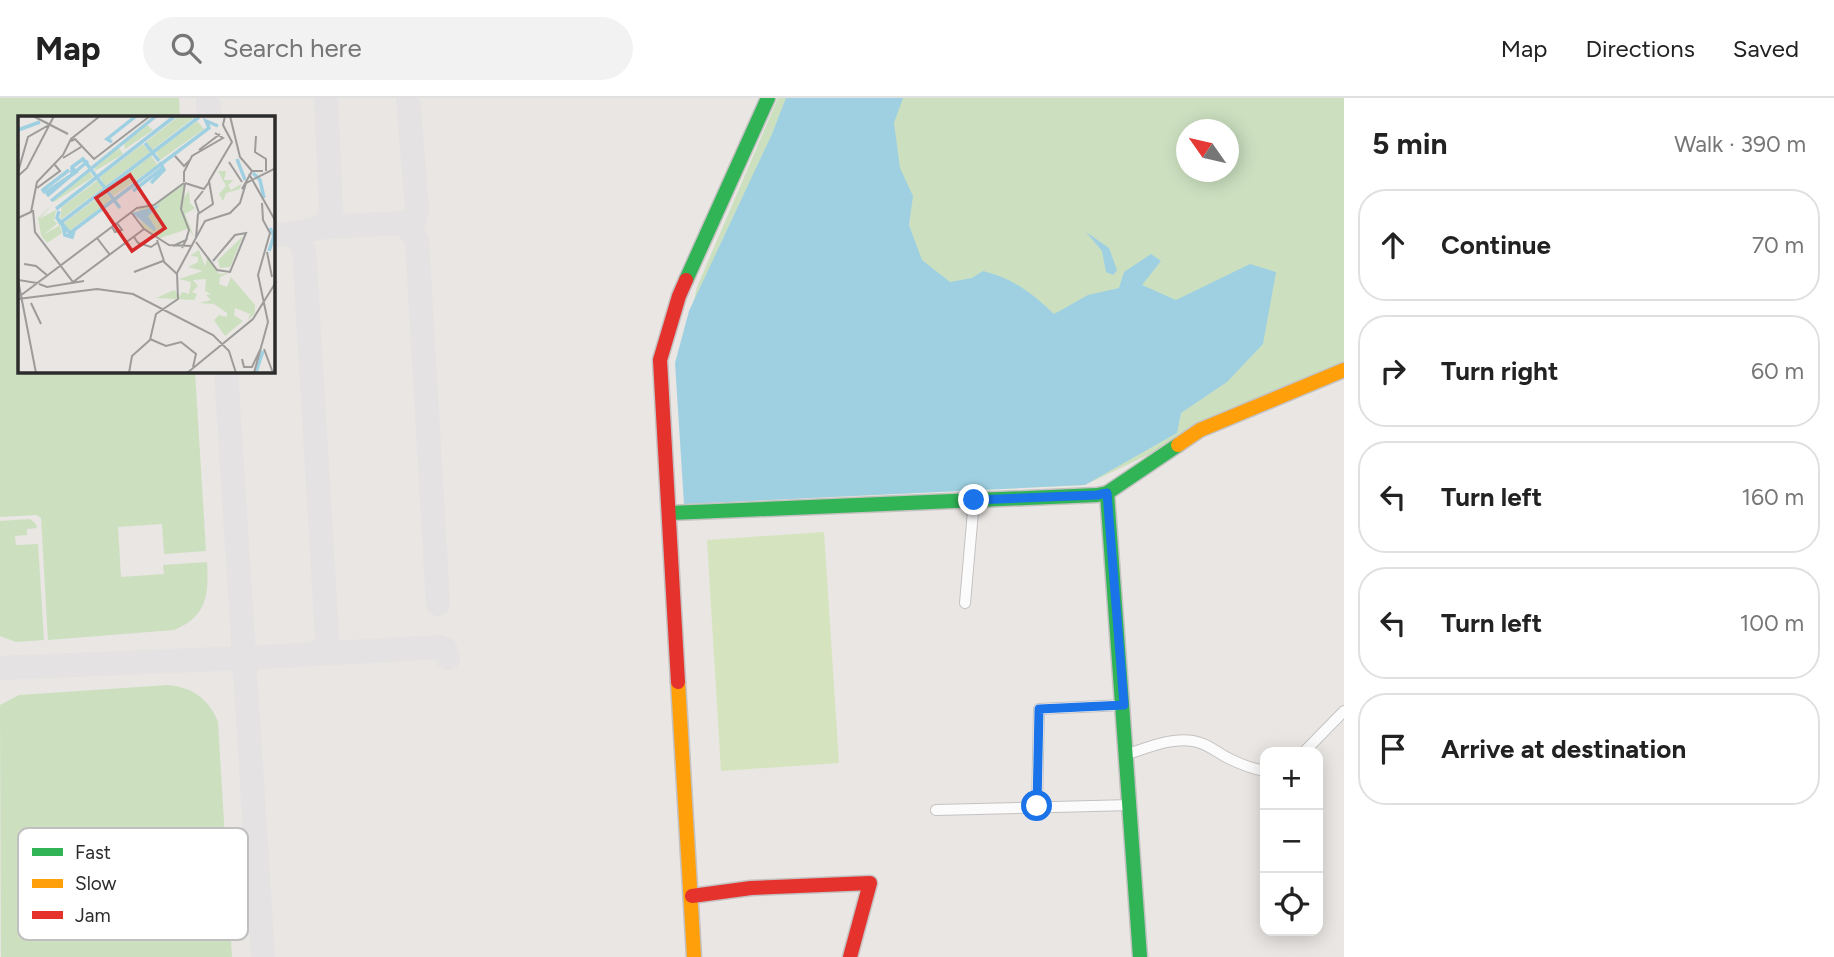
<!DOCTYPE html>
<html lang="en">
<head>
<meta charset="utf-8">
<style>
	body { margin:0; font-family:Figtree,sans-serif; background:#f2f2f2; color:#222 }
	.controls { position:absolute; right:21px; bottom:21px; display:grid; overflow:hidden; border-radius:14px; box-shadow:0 4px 18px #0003 }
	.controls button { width:63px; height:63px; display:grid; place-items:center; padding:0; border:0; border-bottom:2px solid #e0e0e0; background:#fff; color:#222; font:35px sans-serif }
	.compass { position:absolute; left:1176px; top:21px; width:63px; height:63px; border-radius:50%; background:#fff; box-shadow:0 4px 18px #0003; rotate:304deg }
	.stop { position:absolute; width:21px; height:21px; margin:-16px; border:5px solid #1a73e8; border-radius:50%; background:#fff }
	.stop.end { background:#1a73e8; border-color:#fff; box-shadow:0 2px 7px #0008 }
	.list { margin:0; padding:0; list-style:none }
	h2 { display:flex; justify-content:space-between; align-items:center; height:91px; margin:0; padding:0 28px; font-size:30px }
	h2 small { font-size:23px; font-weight:400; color:#767676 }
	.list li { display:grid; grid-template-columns:46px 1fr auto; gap:21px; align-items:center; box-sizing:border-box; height:112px; margin:0 14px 14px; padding:0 14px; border:2px solid #e0e0e0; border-radius:28px }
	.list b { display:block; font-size:26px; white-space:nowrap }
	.list em { font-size:23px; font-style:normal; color:#767676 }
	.icon { flex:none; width:38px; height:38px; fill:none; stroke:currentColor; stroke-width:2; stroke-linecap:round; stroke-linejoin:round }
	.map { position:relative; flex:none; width:1344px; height:859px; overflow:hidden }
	header { display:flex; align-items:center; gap:42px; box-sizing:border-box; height:98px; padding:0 35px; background:#fff; border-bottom:2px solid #e0e0e0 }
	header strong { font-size:33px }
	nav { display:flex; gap:38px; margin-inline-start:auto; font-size:24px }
	.search { width:490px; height:63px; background:#f2f2f2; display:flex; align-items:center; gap:18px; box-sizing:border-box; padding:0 24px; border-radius:38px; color:#767676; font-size:26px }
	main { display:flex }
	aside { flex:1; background:#fff }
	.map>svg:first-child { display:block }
	.green { fill:#cce0c0; fill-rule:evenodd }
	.pitch { fill:#d5e4be }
	.water { fill:#9fd0e2 }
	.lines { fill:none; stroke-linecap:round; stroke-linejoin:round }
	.taxiway { stroke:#e4e2e2; stroke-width:24 }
	.street-casing { stroke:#c4c2c2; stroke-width:12 }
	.fast-casing { stroke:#c4c2c2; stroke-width:17 }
	.slow-casing { stroke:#c4c2c2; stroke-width:17 }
	.jam-casing { stroke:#c4c2c2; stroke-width:17 }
	.street { stroke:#fcfbfb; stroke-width:10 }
	.fast { stroke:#30b455; stroke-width:14 }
	.slow { stroke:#ff9f0a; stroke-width:14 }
	.jam { stroke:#e5322d; stroke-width:14 }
	.route { stroke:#1a73e8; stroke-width:9 }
	.inset-river { fill:none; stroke:#9fd0e2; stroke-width:3.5 }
	.inset-road { fill:none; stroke:#9d9c9a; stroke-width:2 }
	.view { fill:#d62828; fill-opacity:0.15; stroke:#d62828; stroke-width:3.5 }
	.inset-edge { fill:none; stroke:#2c2c2c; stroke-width:3.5 }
	.key { fill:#fff; stroke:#c0c0c0; stroke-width:2 }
	.key-label { font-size:19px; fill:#2c2c2c }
</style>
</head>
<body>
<header>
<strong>Map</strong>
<div class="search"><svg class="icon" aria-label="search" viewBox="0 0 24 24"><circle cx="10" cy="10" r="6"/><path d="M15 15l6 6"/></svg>Search here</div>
<nav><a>Map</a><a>Directions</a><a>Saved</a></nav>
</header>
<main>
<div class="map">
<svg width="1344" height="859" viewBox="0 0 1344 859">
	<rect width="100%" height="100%" fill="#e9e6e3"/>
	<g class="green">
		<path d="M0,0H179L180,19H19V273H195L206,453L164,456L162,426L118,429L121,479L164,476L163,467L207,464C209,496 207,519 174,532L48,542L41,420L37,417L0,419Z"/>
		<path d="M778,0H1344V276L1338,266L1085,387L684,406V246L697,189ZM1186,32H1228V74H1186Z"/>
		<polygon points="30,421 36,426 37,430 27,431 27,437 15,438 16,447 38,446 44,542 16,544 0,538 0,423"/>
		<path d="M168,587C192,589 209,601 218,624L232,859H1L0,607L19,597Z"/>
	</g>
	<polygon class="pitch" points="824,434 839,665 721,673 707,442"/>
	<g class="water">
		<path d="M786,0H903L894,25L900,70L913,98L909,127L922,162L950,184L972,180L983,173C1013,180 1033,196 1054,216L1088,197L1119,190L1124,174L1151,156L1161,163L1142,187L1176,202L1250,166L1276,174L1263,246L1227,284L1181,315L1177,335L1085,387L684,406L675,265L689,213L772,36Z"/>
		<polygon points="1086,134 1109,150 1117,172 1113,177 1106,174 1102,153"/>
	</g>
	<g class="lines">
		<g class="taxiway">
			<polyline points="208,0 209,19"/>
			<polyline points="404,125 415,122 417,111 408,0"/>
			<polyline points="325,129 331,112 326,0"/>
			<path d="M290,136C304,142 304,152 305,166L327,539V546L318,556"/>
			<polyline points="273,137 290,136 325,129 404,125 417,142 438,506"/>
			<polyline points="226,273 263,859"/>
			<polyline points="0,570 244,560 440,549 445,551 448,560"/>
		</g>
		<defs>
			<g id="street">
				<polyline points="965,505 974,402"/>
				<polyline points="1304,654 1344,613"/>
				<path d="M1127,656C1148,650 1172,639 1193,643C1207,645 1216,654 1228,660C1240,666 1252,671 1265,673"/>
				<polyline points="1037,708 1039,611 1123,607"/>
				<polyline points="936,712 1131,707"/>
			</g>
			<g id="fast">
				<polyline points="686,182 768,0"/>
				<polyline points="1107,395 1140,859"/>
				<polyline points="670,415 1097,397 1107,395 1178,347"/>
			</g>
			<g id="slow">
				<polyline points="1178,347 1200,332 1344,272"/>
				<polyline points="678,584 694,859"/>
			</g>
			<g id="jam">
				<polyline points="678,584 660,262 679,198 686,182"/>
				<polyline points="692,798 751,790 870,785 850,859"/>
			</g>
		</defs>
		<use href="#street" class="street-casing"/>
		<use href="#fast" class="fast-casing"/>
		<use href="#slow" class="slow-casing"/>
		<use href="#jam" class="jam-casing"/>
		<use href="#street" class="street"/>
		<use href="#fast" class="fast"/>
		<use href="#slow" class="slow"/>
		<use href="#jam" class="jam"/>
	</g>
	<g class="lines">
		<polyline class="route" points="974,402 1097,397 1107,395 1124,607 1039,611 1037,708"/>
	</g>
	<g transform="translate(18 18)">
		<rect width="257" height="257" fill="#e9e6e3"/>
		<path d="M161,0H178L134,34L128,26ZM179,5L186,13L142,44L138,36ZM129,9L135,14L107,33L106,27ZM125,28L132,36L87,70L82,61ZM101,32L105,38L77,55V49ZM133,40L140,49L95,80L91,72ZM71,55L75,61L36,86V81ZM200,55H208L206,64H216L210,69L213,74L223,68L222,73L208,77L205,85L201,78L208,70ZM80,64L86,71L42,104L44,91ZM166,67L167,81L171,74L172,87L177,92L167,98L176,121L170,113L142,122L125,112L120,93L136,89ZM87,76L93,84L51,115L46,107ZM34,89L21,103L38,94L36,105L40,107L25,119L42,109L44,117L29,127L23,119L20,102ZM225,120L212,151L202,152L200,144ZM181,134L187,150L190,140L201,158L211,157L202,161L201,168L209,171L213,161L237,189V197L230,204L232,198L217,192L216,199L225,205L207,220L196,204L201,199L209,201V197L196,188L181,187L193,184L188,179L193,178L187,175L188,163L175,164L180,170L174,176L179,178L176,184L138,182L156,174L162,180L164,176L171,178L173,166L161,163L185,155L170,151L180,146V141L172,140Z" fill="#cce0c0"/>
		<path d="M142,89L130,100L138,113L136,115L114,97Z" fill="#9fd0e2"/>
		<path class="inset-river" d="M0,14L22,6M94,26L89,23L118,0M127,27L141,45M219,43L227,64M235,57L242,64L246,82M54,58V51L65,43L102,92M133,67L146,54L142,46M115,75L146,51M27,77L25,74L51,54M27,77L58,56L54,51L57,55M29,80L70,45M33,85L138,0M38,93L157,0M41,95L39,102L52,117L191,12L188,5L200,10M44,106L47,119L54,121L56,115M41,108L181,1M251,135L256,120L252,112M238,256L245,235"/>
		<path class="inset-road" d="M15,0L50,18M212,0L222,41L234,55M238,20L237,36L248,43V55M53,25L57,23L76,43L132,0M181,34L202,18M157,40L166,50L172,44M45,42L63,31M211,46L224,66M0,56L10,21L31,9M231,58L258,106M0,60L9,52L36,0M166,66V56L174,40L205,22L197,17M167,67L163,93L171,114L168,124M167,67L186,73L191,66M19,72L42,55L37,49M224,73L234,55H245M15,94L17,116L55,166L126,113M113,96L126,113L151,129L174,130M181,97L177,85L185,75M0,102L13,96L19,66L45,39L53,23L82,0M94,111L97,116L104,114L99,107M116,121L120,127L133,131L139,127M79,122L92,139M178,122L180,98L195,88L191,65L214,26L205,9L207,0M139,124L146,145M178,126L199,154L212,156L228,117L217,119L195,145M155,130L168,124L164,132M249,136L254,161M6,148L18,150L30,160M116,156L145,145L159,158M0,160V164L19,167M0,164L18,257M21,168L29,171L66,165M2,180L119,92L136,89L166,67M0,183L79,173L115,178L195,219L211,235L218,257M13,187L23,208M132,223L148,230L163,226L178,238L175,251M246,233L255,257M224,243L226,251H234L243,232M111,257L114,240L132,224L138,198L160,183L159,157L187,105L212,97L222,87L228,67L258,52M169,257L235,203L258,166M236,257L250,206L240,159L252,117L245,104L244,87"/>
		<path class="view" d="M112,59L147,112L114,135L78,82Z"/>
		<rect width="257" height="257" class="inset-edge"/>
	</g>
	<rect x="18" y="730" width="230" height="112" rx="10" class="key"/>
	<rect x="32" y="750" width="31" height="8" fill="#30b455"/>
	<rect x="32" y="781" width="31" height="9" fill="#ff9f0a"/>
	<rect x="32" y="813" width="31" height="8" fill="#e5322d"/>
	<g class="key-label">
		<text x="75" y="761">Fast</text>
		<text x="75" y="792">Slow</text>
		<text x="75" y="824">Jam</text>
	</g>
</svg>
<div class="controls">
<button>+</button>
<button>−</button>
<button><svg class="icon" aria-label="locate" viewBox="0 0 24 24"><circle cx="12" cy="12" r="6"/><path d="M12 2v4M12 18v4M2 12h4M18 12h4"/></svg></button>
</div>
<svg class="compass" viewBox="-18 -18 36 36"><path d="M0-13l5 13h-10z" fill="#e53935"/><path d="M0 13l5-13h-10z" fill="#767676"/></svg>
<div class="stop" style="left:1037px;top:708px"></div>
<div class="stop end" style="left:974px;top:402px"></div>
</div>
<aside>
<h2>5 min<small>Walk · 390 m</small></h2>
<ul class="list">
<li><svg class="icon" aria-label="ahead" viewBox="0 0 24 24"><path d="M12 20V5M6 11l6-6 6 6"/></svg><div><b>Continue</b></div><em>70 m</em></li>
<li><svg class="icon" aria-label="right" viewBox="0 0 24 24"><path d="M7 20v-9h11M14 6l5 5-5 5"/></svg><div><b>Turn right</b></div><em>60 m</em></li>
<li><svg class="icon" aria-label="left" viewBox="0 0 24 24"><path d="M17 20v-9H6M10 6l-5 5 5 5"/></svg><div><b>Turn left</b></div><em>160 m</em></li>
<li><svg class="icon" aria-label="left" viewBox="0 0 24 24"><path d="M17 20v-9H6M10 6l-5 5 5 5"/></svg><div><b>Turn left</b></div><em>100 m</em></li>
<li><svg class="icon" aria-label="arrive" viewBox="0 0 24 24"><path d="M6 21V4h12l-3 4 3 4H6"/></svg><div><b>Arrive at destination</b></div></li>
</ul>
</aside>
</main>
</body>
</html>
